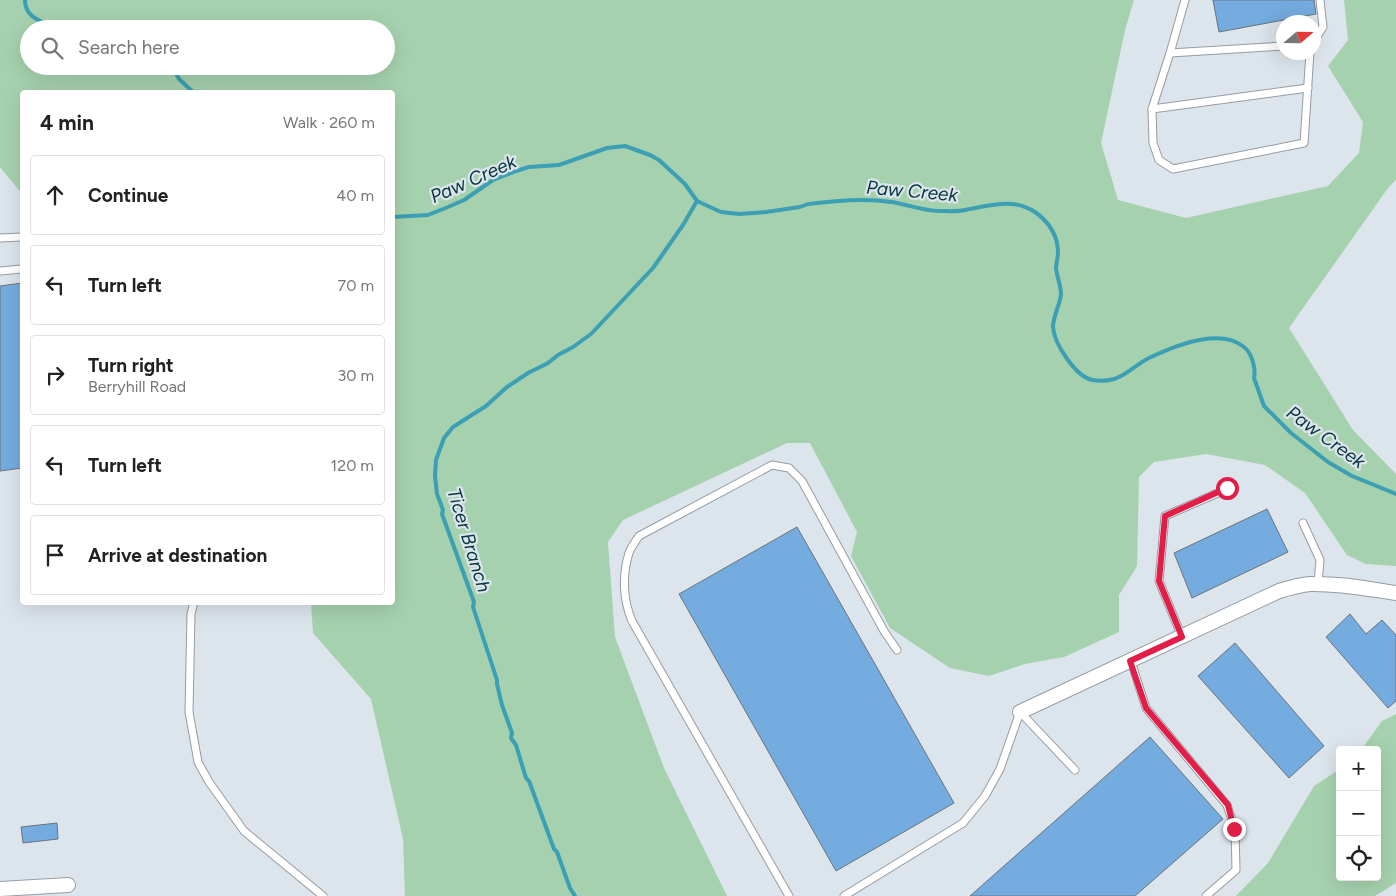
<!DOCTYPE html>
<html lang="en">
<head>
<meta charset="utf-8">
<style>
	body { margin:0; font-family:Figtree,sans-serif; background:#f2f2f2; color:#222 }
	.controls { position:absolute; right:15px; bottom:15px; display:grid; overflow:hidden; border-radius:5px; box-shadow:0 5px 20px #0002 }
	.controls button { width:45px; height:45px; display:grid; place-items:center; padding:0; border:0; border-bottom:1px solid #e0e0e0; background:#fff; color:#222; font:25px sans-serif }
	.compass { position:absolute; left:1276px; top:15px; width:45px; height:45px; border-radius:50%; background:#fff; box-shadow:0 5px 20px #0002; rotate:70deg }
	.stop { position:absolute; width:15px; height:15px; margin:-11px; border:4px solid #e11d48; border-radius:50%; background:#fff }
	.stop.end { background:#e11d48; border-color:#fff; box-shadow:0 1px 5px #0008 }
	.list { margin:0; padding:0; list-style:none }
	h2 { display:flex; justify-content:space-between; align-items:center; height:65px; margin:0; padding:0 20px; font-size:21px }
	h2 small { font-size:16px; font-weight:400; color:#767676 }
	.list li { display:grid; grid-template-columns:32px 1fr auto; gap:15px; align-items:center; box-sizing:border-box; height:80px; margin:0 10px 10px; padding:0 10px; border:1px solid #e0e0e0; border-radius:5px }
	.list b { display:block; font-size:19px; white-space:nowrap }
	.list p { margin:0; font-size:16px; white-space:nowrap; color:#767676 }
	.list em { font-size:16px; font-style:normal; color:#767676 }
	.icon { flex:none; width:28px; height:28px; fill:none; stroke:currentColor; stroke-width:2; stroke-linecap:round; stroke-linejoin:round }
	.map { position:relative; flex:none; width:1396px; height:896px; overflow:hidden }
	.search { position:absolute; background:#fff; box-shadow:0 5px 20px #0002; left:20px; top:20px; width:375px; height:55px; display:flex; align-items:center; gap:12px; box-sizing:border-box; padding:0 18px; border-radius:28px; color:#767676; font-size:19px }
	.panel { position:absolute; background:#fff; box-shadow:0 5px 20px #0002; left:20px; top:90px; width:375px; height:515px; border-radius:5px }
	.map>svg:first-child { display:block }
	.green { fill:#a6d1ae; fill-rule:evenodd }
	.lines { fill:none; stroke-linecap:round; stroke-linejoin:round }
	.stream { stroke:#3c9fb4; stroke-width:4 }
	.building { fill:#74acdf; stroke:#6c737a }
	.lane-casing { stroke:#959ca4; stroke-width:9 }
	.street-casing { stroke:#959ca4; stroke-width:16 }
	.lane { stroke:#fff; stroke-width:7 }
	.street { stroke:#fff; stroke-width:14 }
	.route { stroke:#e11d48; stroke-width:6 }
	.labels { text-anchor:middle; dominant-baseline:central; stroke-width:4.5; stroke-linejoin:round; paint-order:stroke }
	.water-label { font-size:19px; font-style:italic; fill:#083740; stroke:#dce4ec }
</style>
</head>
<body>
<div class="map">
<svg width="1396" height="896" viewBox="0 0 1396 896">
	<rect width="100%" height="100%" fill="#dce4ec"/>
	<g class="green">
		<path d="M0,0H1134L1125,30L1101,143L1118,200L1186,218L1328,186L1359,153L1363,122L1328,66L1348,40L1344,0H1396V180L1388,188L1289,328L1353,430L1396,474V566L1366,564L1347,555L1305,493L1265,465L1206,454L1154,462L1139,477L1137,566L1119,595V632L1064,657L1025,664L989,676L950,668L890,628L851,556L857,532L810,443H787L623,520L608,542L615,637L664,768L727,896H405L403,839L371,699L313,633L311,603L392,602V338L394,335L392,325V92H22V194L0,167ZM29,29H386V66H29Z"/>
		<polygon points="1396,714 1396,883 1375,896 1236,896 1268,863 1314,786 1340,769 1340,877 1377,877 1377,750 1361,750 1382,721"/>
	</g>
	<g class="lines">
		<g class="stream">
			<path d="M25,0C25,27 65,26 85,29"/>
			<polyline points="172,66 179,79 193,92"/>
			<path d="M392,217L428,215L448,207L464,200L493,180L516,171L529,167L559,165L607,148L625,146L650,155L659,160L685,184L697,201L721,212L739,214L766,212L800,207L808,204C836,201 863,198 891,202C907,204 922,211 939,211C947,211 957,212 965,210C988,206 1013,197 1035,212C1049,222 1058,236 1058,253C1058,258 1056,263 1056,268C1057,277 1061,286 1061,294C1060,305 1053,316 1053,327C1054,343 1075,376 1092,380C1098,381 1107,381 1114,379C1126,376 1138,363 1149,358C1174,346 1220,327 1244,347C1252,353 1256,369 1254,378L1264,406L1291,433L1328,462L1352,476L1396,494"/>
			<polyline points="575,896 570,888 557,852 554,849 529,781 526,778 516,745 511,738 512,733 502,705 497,684 497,680 473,607 474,602 442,514 443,510 437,494 435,476 436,460 444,438 453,427 486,406 507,387 528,373 548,363 558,355 573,347 591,334 653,268 683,225 697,201"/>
		</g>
	</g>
	<g class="building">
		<polygon points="1213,0 1314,0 1316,14 1219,32"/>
		<polygon points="22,283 22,468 0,471 0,286"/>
		<polygon points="1267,509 1288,552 1192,598 1174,553"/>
		<polygon points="797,527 954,803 836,871 679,594"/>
		<polygon points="1350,614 1366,634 1382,620 1396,635 1396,701 1388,708 1326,637"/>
		<polygon points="1235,643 1324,746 1289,778 1198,676"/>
		<polygon points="1150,737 1223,819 1135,896 970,896"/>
		<polygon points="57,823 58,839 23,843 21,827"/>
	</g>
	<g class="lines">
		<defs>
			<g id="lane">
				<polyline points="1185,0 1170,53 1284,46"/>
				<polyline points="1314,41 1323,27 1320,0"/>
				<polyline points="1170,53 1152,109 1153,143 1159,160 1173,169 1304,143 1310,52"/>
				<polyline points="1152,109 1308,88"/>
				<polyline points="0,238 22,237"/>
				<polyline points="0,271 22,269"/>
				<polyline points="1303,523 1320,560 1318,584"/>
				<polyline points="194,602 191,614 189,712 198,762 209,782 244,831 323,896"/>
				<polyline points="1182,637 1159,581 1165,516 1227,489"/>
				<polyline points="1131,661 1146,708 1227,805 1235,829 1236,870 1206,896"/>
				<path d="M789,896L632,621C623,600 622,575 629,553C631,547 636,541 639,536L772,465L789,468L802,481L884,631L897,650"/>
				<polyline points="844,896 963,823 985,796 1000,769 1020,712 1075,770"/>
			</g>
			<g id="street">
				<path d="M1020,712L1279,591C1289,588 1299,585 1310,584C1338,583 1368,589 1396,593"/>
				<polyline points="0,889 68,885"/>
			</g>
		</defs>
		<use href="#lane" class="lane-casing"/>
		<use href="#street" class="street-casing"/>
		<use href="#lane" class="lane"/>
		<use href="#street" class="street"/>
	</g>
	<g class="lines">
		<polyline class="route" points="1227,488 1165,516 1159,581 1182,637 1130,661 1146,708 1228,805 1234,829"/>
	</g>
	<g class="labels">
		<g class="water-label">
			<text transform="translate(473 179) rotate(-24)">Paw Creek</text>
			<text transform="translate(912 191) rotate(5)">Paw Creek</text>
			<text transform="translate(1326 437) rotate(36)">Paw Creek</text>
			<text transform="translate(469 540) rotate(73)">Ticer Branch</text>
		</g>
	</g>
</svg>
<div class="controls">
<button>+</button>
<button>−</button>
<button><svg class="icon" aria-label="locate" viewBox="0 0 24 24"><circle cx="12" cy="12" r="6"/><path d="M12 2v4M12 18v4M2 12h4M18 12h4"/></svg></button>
</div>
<svg class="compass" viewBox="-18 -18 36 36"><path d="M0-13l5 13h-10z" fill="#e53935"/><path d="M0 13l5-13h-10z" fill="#767676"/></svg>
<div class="stop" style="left:1227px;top:488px"></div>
<div class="stop end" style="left:1234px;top:829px"></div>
<div class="search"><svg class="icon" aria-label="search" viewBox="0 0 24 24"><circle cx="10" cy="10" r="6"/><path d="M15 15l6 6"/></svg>Search here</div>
<section class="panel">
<h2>4 min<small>Walk · 260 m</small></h2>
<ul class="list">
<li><svg class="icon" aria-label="ahead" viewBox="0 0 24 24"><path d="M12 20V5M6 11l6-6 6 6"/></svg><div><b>Continue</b></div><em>40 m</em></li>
<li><svg class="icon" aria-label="left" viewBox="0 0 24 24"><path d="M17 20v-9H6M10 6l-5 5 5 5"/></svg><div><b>Turn left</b></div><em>70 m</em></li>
<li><svg class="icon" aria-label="right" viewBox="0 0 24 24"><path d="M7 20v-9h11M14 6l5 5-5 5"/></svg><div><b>Turn right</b><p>Berryhill Road</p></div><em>30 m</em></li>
<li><svg class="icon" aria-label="left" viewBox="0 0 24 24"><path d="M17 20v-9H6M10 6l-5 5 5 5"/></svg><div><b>Turn left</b></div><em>120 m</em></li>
<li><svg class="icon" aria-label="arrive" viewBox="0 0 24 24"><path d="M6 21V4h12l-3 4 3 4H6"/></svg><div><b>Arrive at destination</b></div></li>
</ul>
</section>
</div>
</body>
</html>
